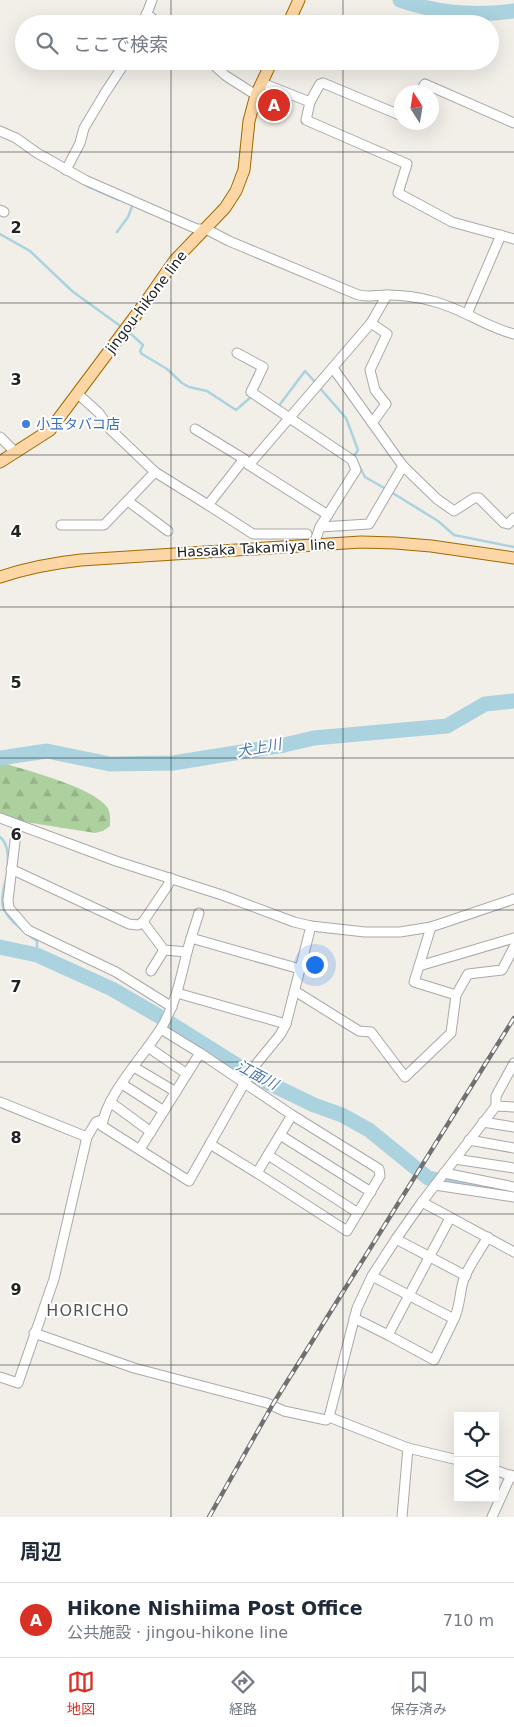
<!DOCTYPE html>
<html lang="ja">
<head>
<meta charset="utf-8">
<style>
	body { margin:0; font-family:"DejaVu Sans","Noto Sans JP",sans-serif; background:#f6f6f7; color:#1f2937 }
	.controls { position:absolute; right:15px; bottom:15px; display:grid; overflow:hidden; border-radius:0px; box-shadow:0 5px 20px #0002 }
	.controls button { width:45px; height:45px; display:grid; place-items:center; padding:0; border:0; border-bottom:1px solid #e0e1e3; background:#fff; color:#1f2937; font:25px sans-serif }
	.compass { position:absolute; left:394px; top:85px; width:45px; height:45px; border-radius:50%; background:#fff; box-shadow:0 5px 20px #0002; rotate:348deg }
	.you { position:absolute; left:314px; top:964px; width:18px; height:18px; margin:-12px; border:4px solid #fff; border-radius:50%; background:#1a73e8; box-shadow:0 0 0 8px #1a73e833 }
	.badge { display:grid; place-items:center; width:32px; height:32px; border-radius:50%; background:#d93025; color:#fff; font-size:16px; font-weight:700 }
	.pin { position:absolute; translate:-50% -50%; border:2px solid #fff; box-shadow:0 1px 5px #0006 }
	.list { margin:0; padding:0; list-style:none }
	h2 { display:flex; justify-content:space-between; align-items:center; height:65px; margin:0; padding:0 20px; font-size:21px }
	h2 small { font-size:16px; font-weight:400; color:#747a83 }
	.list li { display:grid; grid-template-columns:32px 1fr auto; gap:15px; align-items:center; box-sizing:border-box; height:75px; padding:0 20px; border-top:1px solid #e0e1e3 }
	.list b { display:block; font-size:19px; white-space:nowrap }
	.list p { margin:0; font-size:16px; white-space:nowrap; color:#747a83 }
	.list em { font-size:16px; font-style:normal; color:#747a83 }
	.icon { flex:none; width:28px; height:28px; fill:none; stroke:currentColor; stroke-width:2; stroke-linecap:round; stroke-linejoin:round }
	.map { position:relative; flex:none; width:514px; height:1517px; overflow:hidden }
	.search { position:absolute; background:#fff; box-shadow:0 5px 20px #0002; left:15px; right:15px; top:15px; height:55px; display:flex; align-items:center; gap:12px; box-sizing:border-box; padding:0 18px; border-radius:28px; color:#747a83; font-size:19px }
	.sheet { height:140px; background:#fff }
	nav { display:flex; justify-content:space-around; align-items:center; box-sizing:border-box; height:70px; border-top:1px solid #e0e1e3; background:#fff; font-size:14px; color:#747a83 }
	nav a { display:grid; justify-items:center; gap:2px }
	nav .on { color:#d93025 }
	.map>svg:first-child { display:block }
	.forest { fill:url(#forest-firs) }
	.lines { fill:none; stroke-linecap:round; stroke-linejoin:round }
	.stream { stroke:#aad3df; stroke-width:2.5 }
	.river { stroke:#aad3df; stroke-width:15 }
	.minor-casing { stroke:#a9a9a9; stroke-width:11 }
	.major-casing { stroke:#a06b00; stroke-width:13 }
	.minor { stroke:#fff; stroke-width:9 }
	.major { stroke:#fcd6a4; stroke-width:11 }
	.rail-casing { stroke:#707070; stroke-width:4.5 }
	.rail { stroke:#fff; stroke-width:2.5; stroke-dasharray:8; stroke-linecap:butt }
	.grid { fill:none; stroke:#222; stroke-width:1; stroke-opacity:0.55 }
	.shop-dot { fill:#3f7fe0; stroke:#fff; stroke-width:2 }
	.labels { text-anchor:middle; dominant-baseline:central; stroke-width:4; stroke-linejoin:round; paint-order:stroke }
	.street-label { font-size:14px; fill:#222; stroke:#fff }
	.shop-label { font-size:14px; fill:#366cbe; stroke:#fff; text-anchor:start }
	.water-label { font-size:15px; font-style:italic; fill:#4a7aab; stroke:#fff }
	.quarter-label { font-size:16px; letter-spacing:1px; fill:#555; stroke:#fff }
	.grid-label { font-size:16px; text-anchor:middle; font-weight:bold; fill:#222; stroke:#fff; stroke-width:4; stroke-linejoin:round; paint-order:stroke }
</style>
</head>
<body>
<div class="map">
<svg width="514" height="1517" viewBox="0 0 514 1517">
	<defs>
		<pattern id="forest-firs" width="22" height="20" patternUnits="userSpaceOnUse" patternTransform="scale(1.25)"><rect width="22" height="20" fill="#add19e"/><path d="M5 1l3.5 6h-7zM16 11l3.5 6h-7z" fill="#95b388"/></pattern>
	</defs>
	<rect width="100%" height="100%" fill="#f2efe9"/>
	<path class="forest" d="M0,762C25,770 93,787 107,807C111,812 110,820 110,826L103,831L95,833L0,818Z"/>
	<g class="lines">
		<g class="stream">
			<polyline points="55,168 82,183"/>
			<polyline points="87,186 119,200"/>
			<polyline points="117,232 128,217 133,204 131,204"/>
			<polyline points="0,234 30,251 72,291 123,328"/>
			<polyline points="129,332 143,345 140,351 142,354 167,369 182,383 189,387 207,391 236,410 251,397"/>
			<polyline points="319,387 346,418 358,450 354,456 365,477 386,489"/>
			<polyline points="278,407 305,371 316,383"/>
			<polyline points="391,492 438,521 454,535 514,547"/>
			<path d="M0,837C8,844 8,854 8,865"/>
			<path d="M7,875C5,884 0,897 3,907C7,919 27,934 37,941V955"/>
		</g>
		<g class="river">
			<path d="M400,0C436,13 476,16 514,11"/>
			<polyline points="0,758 47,751 110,764 173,763 284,745 314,738 447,726 485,704 514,701"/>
			<polyline points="0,947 37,955 112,989 157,1015 256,1077 314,1105 342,1115 369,1130 428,1178 496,1191"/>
		</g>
		<defs>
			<g id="minor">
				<polyline points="146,14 161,24"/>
				<polyline points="143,24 152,0"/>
				<polyline points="209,61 226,76 256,95"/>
				<polyline points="262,83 310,102 306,120 407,164 398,193 452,222 514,239"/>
				<polyline points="420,92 425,84 514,123"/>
				<polyline points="310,102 320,84 323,83 402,116"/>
				<path d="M0,131L16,138L37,153L85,180L197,229H206L229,241L356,294C366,298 376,295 387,295C402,295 418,297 432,301C462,308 485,327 514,334"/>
				<polyline points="66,170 80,143 84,128 105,93 126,61"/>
				<polyline points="0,210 4,212"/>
				<polyline points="467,314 501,235"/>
				<polyline points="371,323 387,334 370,370 375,390 386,404 372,423"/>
				<polyline points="237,353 263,367 251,392 352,460 356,470 320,527 314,544"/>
				<polyline points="333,368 403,466 437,499 454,511 474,498 479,498 504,523 508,524 514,518"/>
				<polyline points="78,394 99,413 110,429 155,472 208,505 244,459 249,465 328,515"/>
				<polyline points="195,429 244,459"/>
				<polyline points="0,437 16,453"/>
				<polyline points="249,465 371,323 387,295"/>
				<polyline points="128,501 168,531"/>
				<polyline points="208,505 253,534 307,534"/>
				<polyline points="61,525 104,525 155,472"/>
				<polyline points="320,527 369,524 403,466"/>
				<polyline points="0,818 116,861 222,895 294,922 311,926 365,932 400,932 431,927 514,899"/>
				<polyline points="17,825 8,900 9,908 28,930 116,972 172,1007"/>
				<polyline points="11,869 129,924 138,925 143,922 168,885 171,878"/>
				<path d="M143,922L164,950L187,952C181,977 176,1002 163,1025C146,1054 106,1094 102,1126L189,1181L253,1068L280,1035L286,1024"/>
				<polyline points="431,927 414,982 456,995 468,974 502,970 514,947"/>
				<polyline points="191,938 199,913"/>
				<polyline points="187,952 191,938 300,969"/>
				<polyline points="419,966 514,938"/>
				<polyline points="151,971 164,950"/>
				<polyline points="295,991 359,1031 371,1032 405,1077 451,1033 456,995"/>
				<polyline points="177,993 286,1024 311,926"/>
				<polyline points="161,1029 200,1053 292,1115 379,1169 380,1176 347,1231 257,1173"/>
				<polyline points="148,1047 187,1074"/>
				<polyline points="514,1063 496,1096 496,1106 514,1107"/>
				<polyline points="134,1067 176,1092"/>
				<polyline points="122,1084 164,1111"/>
				<polyline points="0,1102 87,1137"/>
				<polyline points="110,1102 151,1132"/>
				<polyline points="483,1122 514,1127"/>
				<polyline points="280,1135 371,1192"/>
				<polyline points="469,1140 514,1148"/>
				<polyline points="210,1144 257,1173 292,1115"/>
				<polyline points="140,1149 200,1053"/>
				<polyline points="268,1155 358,1213"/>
				<polyline points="455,1159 514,1168"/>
				<polyline points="444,1173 514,1187"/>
				<polyline points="435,1185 514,1197"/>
				<polyline points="422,1202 514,1252"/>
				<polyline points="450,1218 388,1335 434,1360 454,1319"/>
				<polyline points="396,1239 466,1276"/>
				<path d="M372,1276L454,1319C461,1305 459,1290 465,1276C471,1263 480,1250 488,1237"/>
				<polyline points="354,1318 388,1335"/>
				<polyline points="34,1333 134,1368 267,1403 284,1411 326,1420 329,1417 408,1448 458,1460"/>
				<polyline points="0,1377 18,1383 54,1279 87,1137 96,1122 102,1120"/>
				<polyline points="329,1417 357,1308 372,1276 396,1239 422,1202 496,1106"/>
				<polyline points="495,1470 514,1477"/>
				<polyline points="402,1517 408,1448"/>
				<polyline points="492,1517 511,1475"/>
			</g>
			<g id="major">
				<polyline points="288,24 299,0"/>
				<polyline points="0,462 50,430 145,303 175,260 225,208 236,191 244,170 249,121 256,95 272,61"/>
				<path d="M0,577C27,568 53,563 81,560L361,542L395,543L431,546L514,558"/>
			</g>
		</defs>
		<use href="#minor" class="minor-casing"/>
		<use href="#major" class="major-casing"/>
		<use href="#minor" class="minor"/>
		<use href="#major" class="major"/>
		<defs>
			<polyline id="rail" points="209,1517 273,1404 514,1018"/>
		</defs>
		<use href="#rail" class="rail-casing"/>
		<use href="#rail" class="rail"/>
	</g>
	<path class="grid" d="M171,0V24M343,0V24M171,61V1517M343,61V1517M0,152H514M0,303H514M0,455H514M0,607H514M0,758H514M0,910H514M0,1062H514M0,1214H514M0,1365H514"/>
	<circle class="shop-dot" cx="26" cy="424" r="5"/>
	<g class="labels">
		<g class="street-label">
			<text transform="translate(146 302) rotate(-53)">jingou-hikone line</text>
			<text transform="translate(256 548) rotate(-3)">Hassaka Takamiya line</text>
		</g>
		<g class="shop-label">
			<text x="36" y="424">小玉タバコ店</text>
		</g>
		<g class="water-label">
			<text transform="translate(259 748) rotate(-10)">犬上川</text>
			<text transform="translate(257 1075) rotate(28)">江面川</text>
		</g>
		<g class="quarter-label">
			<text x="88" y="1310">HORICHO</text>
		</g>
	</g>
	<g class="grid-label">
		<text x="16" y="233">2</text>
		<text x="16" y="385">3</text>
		<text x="16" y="537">4</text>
		<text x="16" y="688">5</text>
		<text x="16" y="840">6</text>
		<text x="16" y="992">7</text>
		<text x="16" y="1143">8</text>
		<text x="16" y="1295">9</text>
	</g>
</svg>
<div class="controls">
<button><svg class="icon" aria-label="locate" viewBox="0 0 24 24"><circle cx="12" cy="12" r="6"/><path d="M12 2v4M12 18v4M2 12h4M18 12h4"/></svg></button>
<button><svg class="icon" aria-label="layers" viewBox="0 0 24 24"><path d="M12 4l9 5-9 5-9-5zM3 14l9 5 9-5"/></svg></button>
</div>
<svg class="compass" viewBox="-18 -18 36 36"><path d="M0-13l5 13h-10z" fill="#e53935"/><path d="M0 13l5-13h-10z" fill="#747a83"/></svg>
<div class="you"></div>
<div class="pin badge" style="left:274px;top:105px">A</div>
<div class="search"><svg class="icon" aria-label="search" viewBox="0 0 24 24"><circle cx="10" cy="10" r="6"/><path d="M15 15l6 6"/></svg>ここで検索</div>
</div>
<section class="sheet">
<h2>周辺<small></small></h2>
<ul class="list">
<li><span class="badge">A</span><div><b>Hikone Nishiima Post Office</b><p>公共施設 · jingou-hikone line</p></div><em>710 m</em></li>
</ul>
</section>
<nav>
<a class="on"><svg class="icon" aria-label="map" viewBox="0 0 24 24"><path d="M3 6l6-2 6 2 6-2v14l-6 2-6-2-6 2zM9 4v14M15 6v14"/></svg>地図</a>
<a><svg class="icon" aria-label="directions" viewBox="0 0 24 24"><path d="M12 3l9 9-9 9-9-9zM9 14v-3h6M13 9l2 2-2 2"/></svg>経路</a>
<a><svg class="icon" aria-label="saved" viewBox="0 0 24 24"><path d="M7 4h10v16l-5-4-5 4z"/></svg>保存済み</a>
</nav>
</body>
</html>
